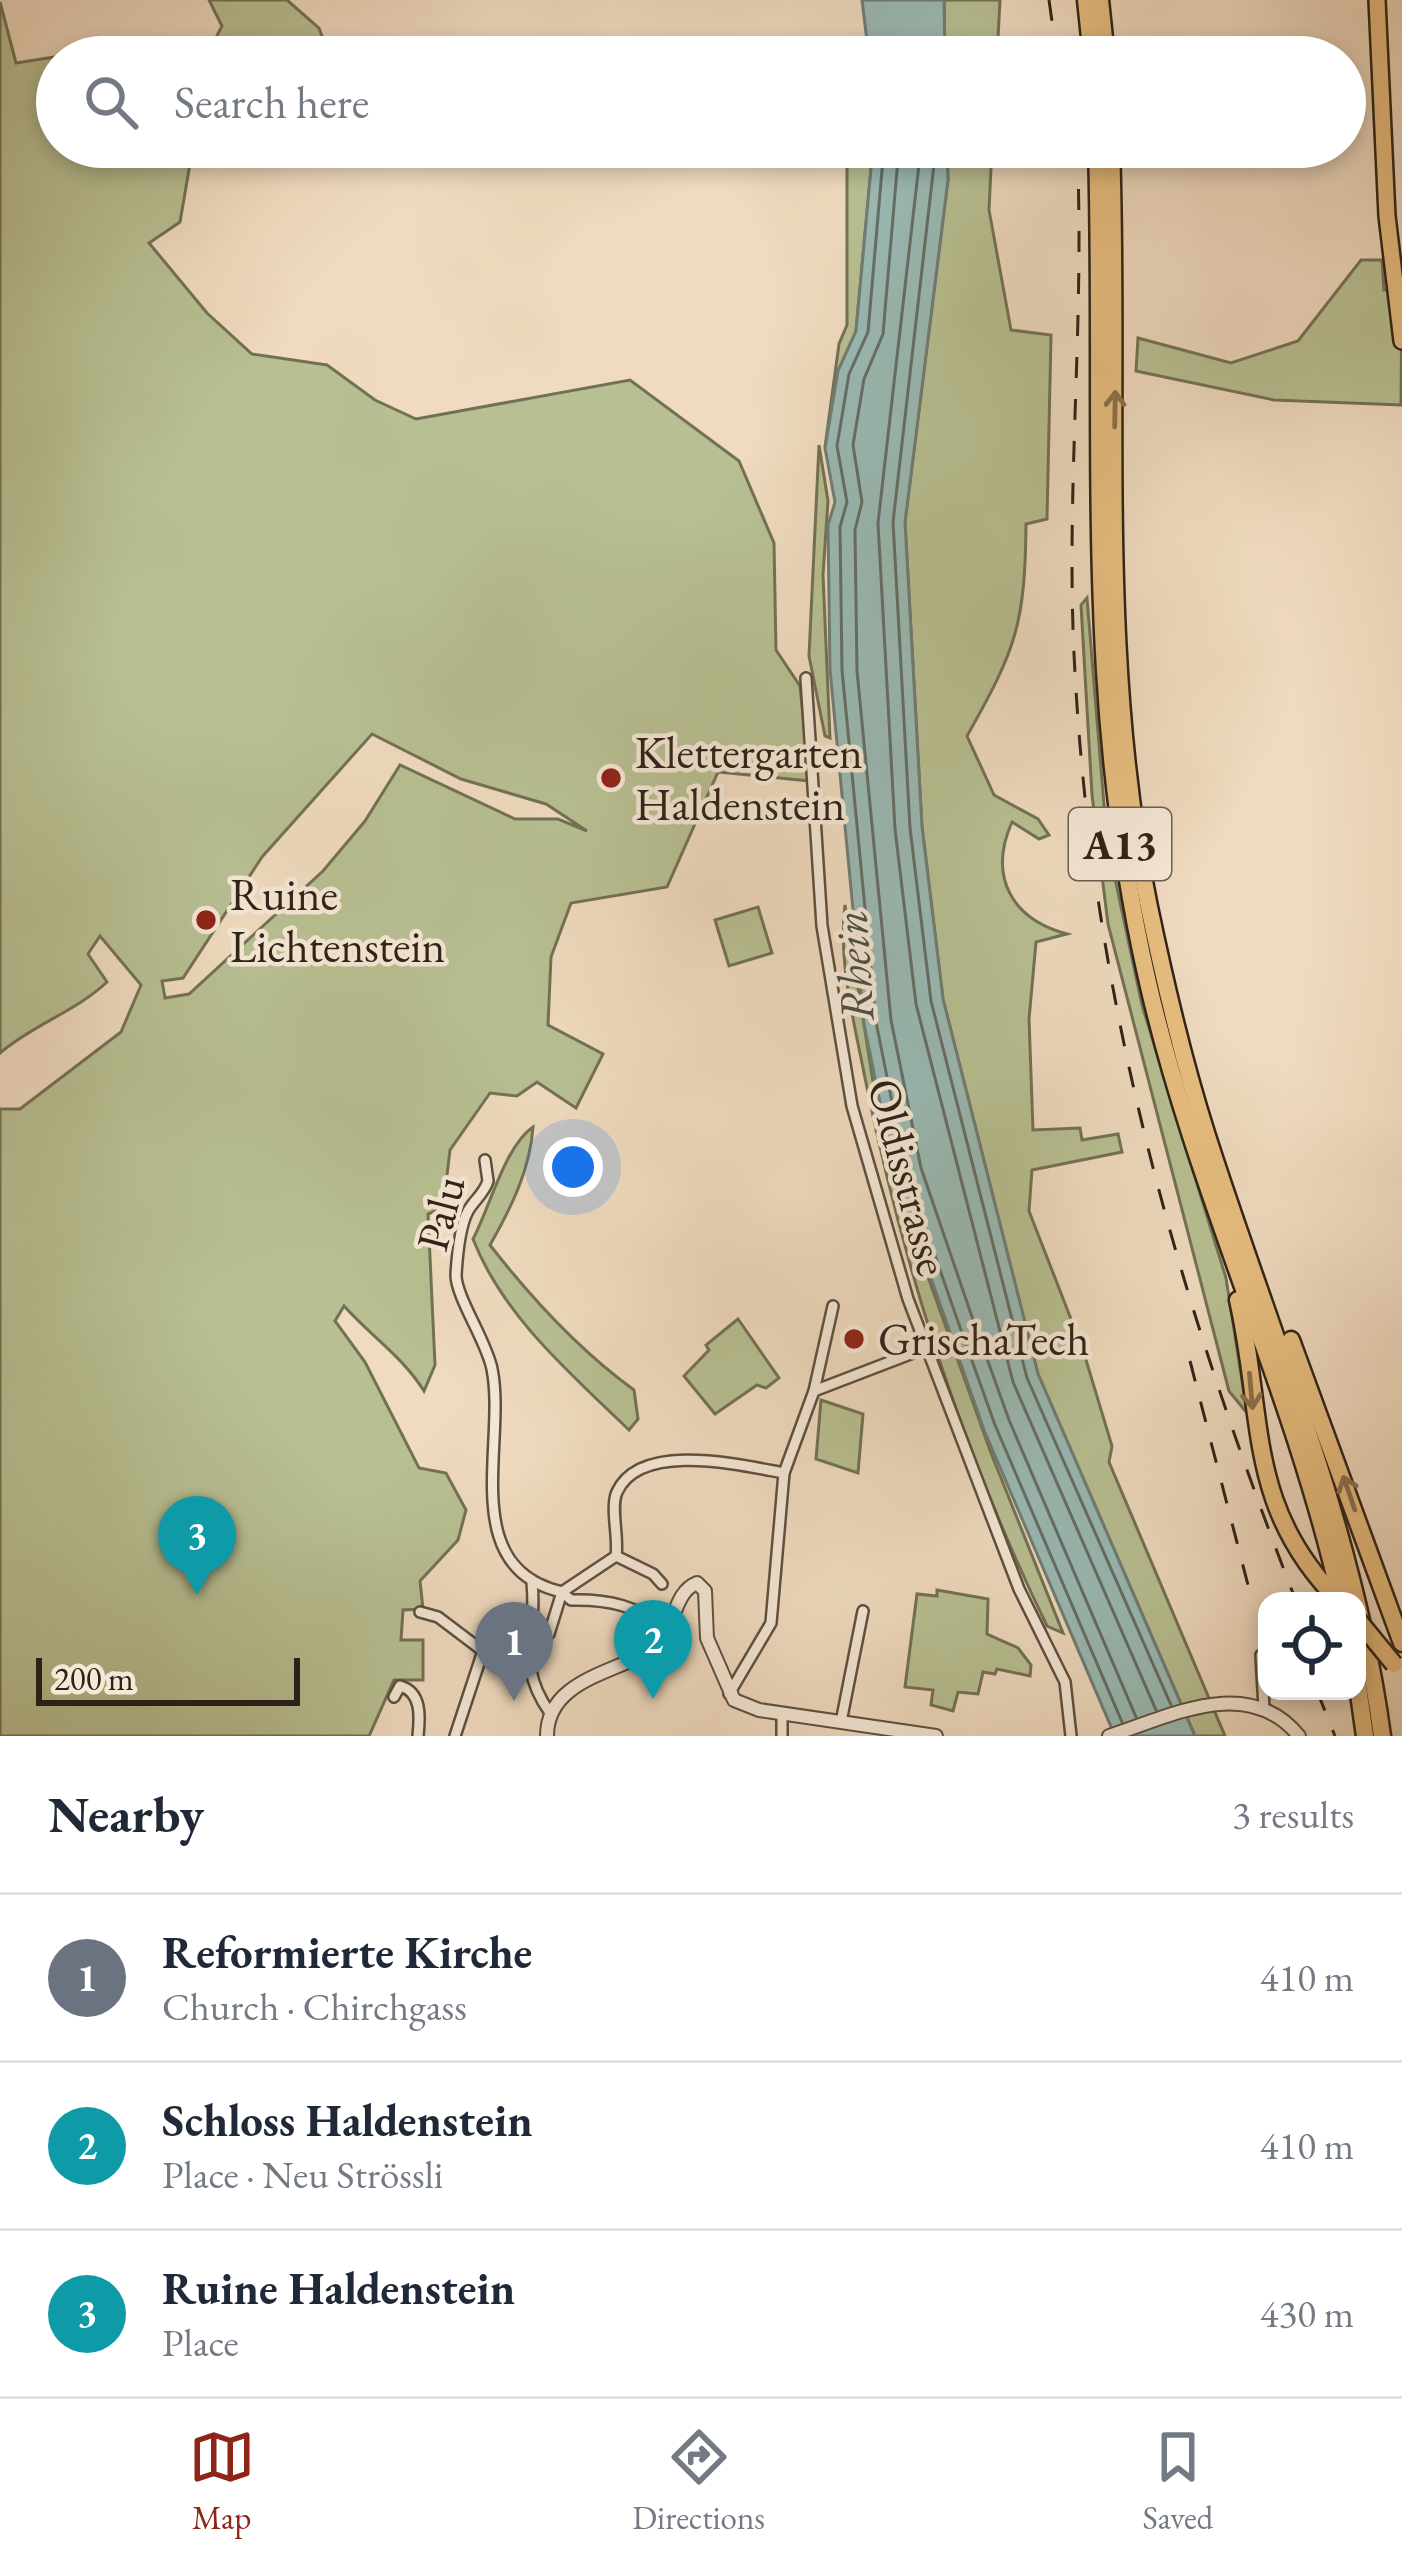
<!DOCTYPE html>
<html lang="en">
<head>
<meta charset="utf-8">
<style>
	body { margin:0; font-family:"EB Garamond",serif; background:#f2f2f3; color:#1f2937 }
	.controls { position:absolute; right:36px; bottom:36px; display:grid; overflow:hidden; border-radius:24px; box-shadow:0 6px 18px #0003 }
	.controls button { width:108px; height:108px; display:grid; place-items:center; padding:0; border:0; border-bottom:3px solid #e0e1e3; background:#fff; color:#1f2937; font:60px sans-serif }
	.scale { position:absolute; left:36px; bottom:30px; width:264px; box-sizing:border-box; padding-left:12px; border:6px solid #2e2217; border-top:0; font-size:33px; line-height:42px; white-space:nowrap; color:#2e2217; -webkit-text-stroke:9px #f5e8d6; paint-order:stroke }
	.you { position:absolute; left:573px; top:1167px; width:42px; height:42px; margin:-30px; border:9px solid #fff; border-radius:50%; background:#1a73e8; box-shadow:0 0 0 18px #1a73e833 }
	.badge { display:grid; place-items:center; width:78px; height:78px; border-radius:50%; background:#8f2418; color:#fff; font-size:39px; font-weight:700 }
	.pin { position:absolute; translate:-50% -99px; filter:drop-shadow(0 3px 6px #0008) }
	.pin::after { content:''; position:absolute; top:63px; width:42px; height:36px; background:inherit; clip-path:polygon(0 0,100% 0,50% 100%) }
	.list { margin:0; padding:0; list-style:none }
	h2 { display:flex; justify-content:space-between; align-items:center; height:156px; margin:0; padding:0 48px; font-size:51px }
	h2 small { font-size:39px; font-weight:400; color:#747a83 }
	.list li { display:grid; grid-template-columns:78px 1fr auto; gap:36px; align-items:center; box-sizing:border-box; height:168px; padding:0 48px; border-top:3px solid #e0e1e3 }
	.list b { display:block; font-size:45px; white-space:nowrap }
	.list p { margin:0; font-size:39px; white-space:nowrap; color:#747a83 }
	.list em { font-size:39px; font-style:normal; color:#747a83 }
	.icon { flex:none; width:66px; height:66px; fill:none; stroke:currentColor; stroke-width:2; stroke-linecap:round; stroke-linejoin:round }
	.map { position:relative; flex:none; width:1402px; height:1736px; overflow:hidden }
	.search { position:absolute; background:#fff; box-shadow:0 6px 18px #0003; left:36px; right:36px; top:36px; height:132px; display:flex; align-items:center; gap:30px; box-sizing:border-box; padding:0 42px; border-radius:66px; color:#747a83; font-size:45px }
	.sheet { height:660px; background:#fff }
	nav { display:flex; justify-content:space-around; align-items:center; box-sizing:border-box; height:168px; border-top:3px solid #e0e1e3; background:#fff; font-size:33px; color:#747a83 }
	nav a { display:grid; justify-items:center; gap:6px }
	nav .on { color:#8f2418 }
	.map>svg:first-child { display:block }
	.green { fill:#b8c093; stroke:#737155; stroke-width:3; fill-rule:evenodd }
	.water { fill:#9abbb6; stroke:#6f7e76; stroke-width:3 }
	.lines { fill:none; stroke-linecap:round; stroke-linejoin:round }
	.shore { stroke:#646e66; stroke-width:3 }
	.minor-casing { stroke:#5e5041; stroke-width:14 }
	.tertiary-casing { stroke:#5e5041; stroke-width:16 }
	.primary-casing { stroke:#2e2217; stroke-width:20 }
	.motorway-casing { stroke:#2e2217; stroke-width:21 }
	.minor { stroke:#f5e8d6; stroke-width:9 }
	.tertiary { stroke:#f5e8d6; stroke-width:12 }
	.primary { stroke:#e8be80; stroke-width:15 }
	.motorway { stroke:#e8be80; stroke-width:16 }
	.rail { stroke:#2e2217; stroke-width:3; stroke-dasharray:21 21; stroke-linecap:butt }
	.motorway-bridge-casing { stroke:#2e2217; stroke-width:21; stroke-linecap:butt }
	.motorway-bridge { stroke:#e8be80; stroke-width:16 }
	.oneway { stroke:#8b704c }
	.poi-dot { fill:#8f2418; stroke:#f5e8d6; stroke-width:4.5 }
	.labels { text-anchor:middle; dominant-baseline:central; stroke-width:9; stroke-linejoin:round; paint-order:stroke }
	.shield { fill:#f5e8d6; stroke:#6a5d50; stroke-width:3 }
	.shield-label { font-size:42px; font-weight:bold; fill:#2e2217 }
	.poi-label { font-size:45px; fill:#2e2217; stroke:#f5e8d6; text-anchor:start }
	.street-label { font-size:45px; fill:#2e2217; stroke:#f5e8d6 }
	.water-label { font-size:48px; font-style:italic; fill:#4e5047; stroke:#f5e8d6 }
</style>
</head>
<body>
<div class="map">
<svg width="1402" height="1736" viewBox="0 0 1402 1736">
	<rect width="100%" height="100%" fill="#f0dbc0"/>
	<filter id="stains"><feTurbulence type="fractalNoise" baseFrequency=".00167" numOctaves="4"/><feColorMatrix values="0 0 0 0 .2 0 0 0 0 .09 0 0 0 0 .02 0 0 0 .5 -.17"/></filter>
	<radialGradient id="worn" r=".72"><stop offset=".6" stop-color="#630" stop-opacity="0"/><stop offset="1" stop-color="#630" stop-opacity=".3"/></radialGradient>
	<g class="green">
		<polygon points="209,0 287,0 319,28 323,39 306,57 206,57 222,26"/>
		<polygon points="944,0 1000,0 997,57 945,57"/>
		<path d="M0,2L16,63L67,55L57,57V147H79L86,159L124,147H245L243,156L191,158L180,222L149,243L207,313L252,354L327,365L375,400L416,419L630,380L739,461L774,543L776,650L800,686L810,781L718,772L667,887L571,903L551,957L548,1025L603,1054L576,1108L537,1082L517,1096L490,1093L450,1150L443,1208L428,1214L435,1365L424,1391C402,1356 372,1337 344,1306L335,1321L365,1362L419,1468L446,1473L466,1510L458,1540L420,1581L423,1609L403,1610L401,1640H423V1680H394L369,1736H0V1109H20L121,1032L141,985L100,936L88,954L107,982C75,1012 34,1024 0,1053ZM372,734L461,779L546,804L587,831L558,819H515L400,765L365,821L323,871L189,994L165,998L162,981L183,978L262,857Z"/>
		<polygon points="847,147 873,147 856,331 838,371 825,447 839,344 847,325"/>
		<path d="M947,147H992L989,210L1011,330L1051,335L1047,519L1026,524C1025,625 1016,649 967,736L994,795L1038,819L1049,835L1039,839L1012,822C988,876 1011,919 1067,934L1036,942L1029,1019L1033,1130L1080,1128L1082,1140L1118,1134L1122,1152L1032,1170L1029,1211L1083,1350L1112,1446L1109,1462L1225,1736H1195L1038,1374L943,999L922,827L905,522L948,180Z"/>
		<polygon points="1361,260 1382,260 1384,290 1402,287 1401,405 1274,400 1136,371 1138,338 1231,363 1298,341"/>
		<polygon points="819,445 828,501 823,575 830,738 825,736 809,656"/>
		<polygon points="1087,598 1107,841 1142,1005 1226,1278 1247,1413 1229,1391 1108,924 1092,795 1081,605"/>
		<path d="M845,905L875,1094L907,1218L991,1453L1063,1633L1047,1626C963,1453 903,1266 865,1078C854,1021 838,963 845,905Z"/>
		<polygon points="758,907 772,953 729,966 715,920"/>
		<path d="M533,1127C530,1170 511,1208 490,1245C532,1299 579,1350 634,1390L638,1419L629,1430C570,1373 503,1316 473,1239C490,1207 505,1146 533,1127Z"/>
		<polygon points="738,1319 779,1378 766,1388 757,1385 715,1414 684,1376 709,1350 706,1345"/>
		<polygon points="821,1400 863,1414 858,1473 816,1459"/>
		<polygon points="937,1590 988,1599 987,1634 1018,1648 1031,1665 1030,1676 997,1669 995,1674 983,1672 978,1694 958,1692 953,1711 931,1705 933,1690 905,1687 917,1594 937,1596"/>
	</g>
	<g class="water">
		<polygon points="862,0 944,0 945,57 869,57"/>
		<polygon points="873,147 947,147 948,180 905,522 922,827 943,999 1038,1374 1195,1736 1115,1736 984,1430 895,1175 864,1024 830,670 828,525 835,502 825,448 838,371 856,331"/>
	</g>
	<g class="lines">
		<g class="shore">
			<polyline points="884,147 868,332 849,374 837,446 847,502 840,527 842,670 876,1022 906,1172 956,1316 995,1425 1122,1722"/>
			<polyline points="899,147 883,334 864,379 853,445 862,502 855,530 857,671 891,1020 921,1168 970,1311 1009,1420 1136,1717"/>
			<polyline points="921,147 878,523 895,829 916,1004 1013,1382 1156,1710"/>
			<polyline points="936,147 893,522 910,828 931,1001 1027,1378 1171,1705"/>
		</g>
		<defs>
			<g id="minor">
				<polyline points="806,678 822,926 852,1106 908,1299 1019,1589 1065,1682 1071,1736"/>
				<path d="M485,1160L488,1181C484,1194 474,1200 468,1211C460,1226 457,1258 456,1275C456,1297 487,1342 492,1369C507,1442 456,1568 562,1592L549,1634"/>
				<polyline points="814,1391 926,1348"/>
				<polyline points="616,1556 653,1574 662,1584"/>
				<path d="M532,1583C538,1636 514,1662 550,1713"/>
				<polyline points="420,1612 438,1617 483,1651"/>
				<path d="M669,1630C636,1606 610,1599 571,1600L562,1592L616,1556C619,1538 610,1507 617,1492C641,1440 744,1466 784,1473"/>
				<polyline points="483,1651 530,1628"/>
				<polyline points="1261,1655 1264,1708"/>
				<polyline points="729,1694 771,1623 784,1473 814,1391 833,1306"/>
				<path d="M394,1697L400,1686C422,1692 420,1717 418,1736"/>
				<polyline points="782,1713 782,1736"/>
				<polyline points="841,1722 863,1611"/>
				<polyline points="455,1736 483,1651"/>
			</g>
			<g id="tertiary">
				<path d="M547,1736C547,1681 613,1673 650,1651C676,1635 671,1593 697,1583L705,1591L707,1638L734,1700L759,1710L936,1736"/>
				<path d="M1109,1736C1171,1716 1248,1674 1299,1736"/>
			</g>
			<polyline id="primary" points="1377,0 1387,216 1402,341"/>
			<g id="motorway">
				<polyline points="1086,0 1092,57"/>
				<polyline points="1100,0 1106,57"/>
				<path d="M1097,147C1105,434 1082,693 1147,978C1195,1191 1293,1388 1341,1601"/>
				<path d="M1111,147C1120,401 1097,657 1149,907C1165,984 1183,1061 1207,1136C1271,1336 1354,1526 1382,1736"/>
				<path d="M1238,1300C1265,1418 1245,1506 1339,1601"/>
				<polyline points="1291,1340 1402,1643"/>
				<polyline points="1357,1680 1365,1736"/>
			</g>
		</defs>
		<use href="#minor" class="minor-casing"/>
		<use href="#tertiary" class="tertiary-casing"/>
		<use href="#primary" class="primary-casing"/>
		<use href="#motorway" class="motorway-casing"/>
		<use href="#minor" class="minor"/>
		<use href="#tertiary" class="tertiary"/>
		<use href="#primary" class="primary"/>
		<use href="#motorway" class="motorway"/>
		<g class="rail">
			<polyline points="1049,0 1057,57"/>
			<path d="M1077,147C1085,316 1066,485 1074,654C1090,993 1174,1287 1296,1601"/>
			<polyline points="1190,1361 1248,1585"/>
			<polyline points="1317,1691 1335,1736"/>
		</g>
		<defs>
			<polyline id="motorway-bridge" points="1357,1619 1394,1664"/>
		</defs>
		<use href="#motorway-bridge" class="motorway-bridge-casing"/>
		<use href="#motorway-bridge" class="motorway-bridge"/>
	</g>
	<defs><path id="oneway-shaft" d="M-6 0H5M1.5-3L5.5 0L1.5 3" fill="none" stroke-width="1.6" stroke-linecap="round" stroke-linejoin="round" transform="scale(3)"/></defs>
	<g class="oneway">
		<use href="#oneway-shaft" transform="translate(1115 409) rotate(-89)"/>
		<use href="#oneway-shaft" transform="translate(1251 1391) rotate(85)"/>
		<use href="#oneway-shaft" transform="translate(1349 1493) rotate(-109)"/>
	</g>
	<g class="poi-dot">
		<circle cx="611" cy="778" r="12"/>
		<circle cx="206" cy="920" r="12"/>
		<circle cx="854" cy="1339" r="12"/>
	</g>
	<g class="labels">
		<rect class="shield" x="1069" y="808" width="102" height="72" rx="9"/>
		<g class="shield-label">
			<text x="1120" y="844">A13</text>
		</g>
		<g class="poi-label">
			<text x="635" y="752">Klettergarten<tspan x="635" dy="52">Haldenstein</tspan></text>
			<text x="230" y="894">Ruine<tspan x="230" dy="52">Lichtenstein</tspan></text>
			<text x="878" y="1339">GrischaTech</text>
		</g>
		<g class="street-label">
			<text transform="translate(909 1177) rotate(75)">Oldisstrasse</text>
			<text transform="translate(440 1213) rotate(-75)">Palu</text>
		</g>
		<g class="water-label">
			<text transform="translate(853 966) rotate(-94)">Rhein</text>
		</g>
	</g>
	<rect width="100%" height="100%" filter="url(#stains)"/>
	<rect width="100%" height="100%" fill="url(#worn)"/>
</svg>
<div class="controls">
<button><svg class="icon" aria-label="locate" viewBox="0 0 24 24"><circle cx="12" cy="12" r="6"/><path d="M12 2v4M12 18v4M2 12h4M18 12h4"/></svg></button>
</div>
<div class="scale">200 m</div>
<div class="you"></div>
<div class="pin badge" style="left:514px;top:1701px;background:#6b7280">1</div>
<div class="pin badge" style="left:653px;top:1699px;background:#0f9aa8">2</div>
<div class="pin badge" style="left:197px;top:1595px;background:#0f9aa8">3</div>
<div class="search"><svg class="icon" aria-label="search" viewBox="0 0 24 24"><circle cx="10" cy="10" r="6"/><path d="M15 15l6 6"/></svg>Search here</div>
</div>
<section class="sheet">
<h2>Nearby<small>3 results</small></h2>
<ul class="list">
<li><span class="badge" style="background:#6b7280">1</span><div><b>Reformierte Kirche</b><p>Church · Chirchgass</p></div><em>410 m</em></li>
<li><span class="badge" style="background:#0f9aa8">2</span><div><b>Schloss Haldenstein</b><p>Place · Neu Strössli</p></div><em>410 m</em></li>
<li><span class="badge" style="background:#0f9aa8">3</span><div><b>Ruine Haldenstein</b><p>Place</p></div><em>430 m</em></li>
</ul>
</section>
<nav>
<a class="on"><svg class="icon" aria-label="map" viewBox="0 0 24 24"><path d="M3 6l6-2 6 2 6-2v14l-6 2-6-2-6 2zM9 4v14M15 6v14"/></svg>Map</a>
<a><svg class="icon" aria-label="directions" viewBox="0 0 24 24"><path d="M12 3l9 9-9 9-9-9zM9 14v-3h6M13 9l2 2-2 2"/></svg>Directions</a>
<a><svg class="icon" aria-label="saved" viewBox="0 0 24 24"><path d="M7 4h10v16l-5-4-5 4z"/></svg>Saved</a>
</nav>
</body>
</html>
